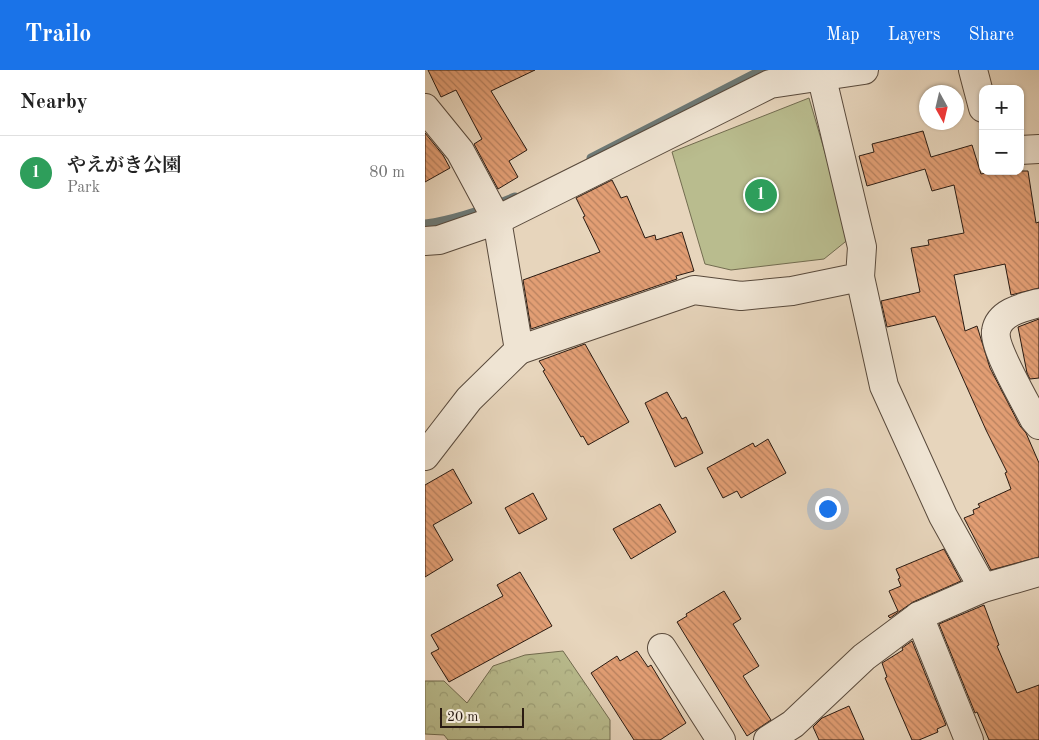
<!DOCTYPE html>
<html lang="en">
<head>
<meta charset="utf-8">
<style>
	body { margin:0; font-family:"Old Standard TT","Noto Serif JP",serif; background:#f2f2f2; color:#222 }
	.controls { position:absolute; right:15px; top:15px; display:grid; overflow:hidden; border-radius:10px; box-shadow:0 1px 4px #0004 }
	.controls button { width:45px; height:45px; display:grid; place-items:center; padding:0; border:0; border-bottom:1px solid #e0e0e0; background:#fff; color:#222; font:25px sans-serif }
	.compass { position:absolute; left:494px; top:15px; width:45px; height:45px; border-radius:50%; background:#fff; box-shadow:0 1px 4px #0004; rotate:172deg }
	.scale { position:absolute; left:15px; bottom:12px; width:84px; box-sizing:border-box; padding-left:5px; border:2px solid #2a1b12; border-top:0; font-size:14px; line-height:18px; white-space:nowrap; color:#2a1b12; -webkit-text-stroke:4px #efe4d3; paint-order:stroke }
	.you { position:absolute; left:402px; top:438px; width:18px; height:18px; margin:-12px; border:4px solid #fff; border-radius:50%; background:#1a73e8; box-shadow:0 0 0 8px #1a73e833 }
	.badge { display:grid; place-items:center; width:32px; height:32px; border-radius:50%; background:#1a73e8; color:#fff; font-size:16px; font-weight:700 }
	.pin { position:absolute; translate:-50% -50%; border:2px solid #fff; box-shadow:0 1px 5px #0006 }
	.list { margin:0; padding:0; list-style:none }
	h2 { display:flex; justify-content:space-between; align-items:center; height:65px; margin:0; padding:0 20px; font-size:21px }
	h2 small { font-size:16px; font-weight:400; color:#767676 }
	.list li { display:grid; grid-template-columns:32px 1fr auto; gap:15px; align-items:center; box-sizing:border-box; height:75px; padding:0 20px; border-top:1px solid #e0e0e0 }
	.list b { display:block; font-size:19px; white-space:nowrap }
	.list p { margin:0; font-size:16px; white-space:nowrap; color:#767676 }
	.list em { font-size:16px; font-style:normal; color:#767676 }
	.map { position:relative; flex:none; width:614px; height:670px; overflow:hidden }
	header { display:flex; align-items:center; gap:30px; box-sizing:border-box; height:70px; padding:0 25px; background:#1a73e8; color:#fff }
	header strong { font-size:24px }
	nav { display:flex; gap:28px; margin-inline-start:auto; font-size:18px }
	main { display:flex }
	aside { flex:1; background:#fff }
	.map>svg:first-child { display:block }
	.forest { fill:url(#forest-crowns); stroke:#726c50 }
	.park { fill:#b9bc8e; stroke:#726c50 }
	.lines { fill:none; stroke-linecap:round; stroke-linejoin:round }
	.stream { stroke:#6d7976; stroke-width:9 }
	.building { fill:url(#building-back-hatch); stroke:#2a1b12 }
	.minor-casing { stroke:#594a3c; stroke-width:30 }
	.minor { stroke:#efe4d3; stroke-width:28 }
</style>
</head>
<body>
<header>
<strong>Trailo</strong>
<nav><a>Map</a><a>Layers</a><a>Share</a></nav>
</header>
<main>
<aside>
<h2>Nearby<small></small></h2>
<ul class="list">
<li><span class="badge" style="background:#2e9e5b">1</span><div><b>やえがき公園</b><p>Park</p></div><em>80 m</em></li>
</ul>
</aside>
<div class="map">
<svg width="614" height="670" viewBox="0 0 614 670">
	<defs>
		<pattern id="forest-crowns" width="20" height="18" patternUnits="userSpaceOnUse" patternTransform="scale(1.25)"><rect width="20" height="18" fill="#b9bc8e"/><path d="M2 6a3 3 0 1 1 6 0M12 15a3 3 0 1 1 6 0" fill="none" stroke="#9fa179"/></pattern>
		<pattern id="building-back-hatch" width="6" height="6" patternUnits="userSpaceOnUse" patternTransform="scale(1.25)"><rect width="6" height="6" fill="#e29e74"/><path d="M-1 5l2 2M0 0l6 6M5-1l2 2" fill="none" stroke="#b7805e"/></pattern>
	</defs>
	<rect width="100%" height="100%" fill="#e7d5bc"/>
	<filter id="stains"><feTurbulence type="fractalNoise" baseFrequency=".004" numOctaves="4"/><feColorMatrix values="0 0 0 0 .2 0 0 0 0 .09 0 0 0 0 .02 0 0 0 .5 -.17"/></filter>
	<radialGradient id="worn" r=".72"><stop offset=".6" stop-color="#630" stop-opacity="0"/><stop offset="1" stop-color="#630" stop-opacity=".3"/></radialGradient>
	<polygon class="forest" points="138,581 185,650 185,670 23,670 19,665 0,664 0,611 19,611 42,633 68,596 100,585"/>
	<polygon class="park" points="384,28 425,168 399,189 306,200 280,194 247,82"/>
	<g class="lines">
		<g class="stream">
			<polyline points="166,88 337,0"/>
			<path d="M0,154C31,150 61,139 90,127"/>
		</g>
	</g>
	<g class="building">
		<polygon points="3,0 110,0 66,21 102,80 84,91 93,107 73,119 49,74 57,69 31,20 16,27"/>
		<polygon points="498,61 506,87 547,75 556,104 572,101 603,101 611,153 614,152 614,218 586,225 580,194 529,205 540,261 552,256 565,298 595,356 601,363 614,393 614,487 566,500 539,448 549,444 548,440 555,437 553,434 586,419 580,403 582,402 561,360 510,246 462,257 456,231 495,222 486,178 504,175 503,170 539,163 529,115 507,121 500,99 442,116 434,86 449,82 447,74"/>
		<polygon points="0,63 18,85 25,98 0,112"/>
		<polygon points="187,110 196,128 202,126 220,168 230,165 231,170 257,162 269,201 251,206 252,209 106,259 98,210 175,182 158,147 160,146 151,128"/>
		<polygon points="614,249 614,308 605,309 602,303 593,257"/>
		<polygon points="160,274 204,352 163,375 158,366 156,367 118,301 120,300 114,291"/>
		<polygon points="242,322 257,349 261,347 278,383 250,397 220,333"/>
		<polygon points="343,369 361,403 316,428 312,421 298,428 282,398 328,373 330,377"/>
		<polygon points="28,399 47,433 8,455 28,490 0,507 0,415"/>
		<polygon points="108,423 122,449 94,464 80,438"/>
		<polygon points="235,434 251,462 206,489 188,459"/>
		<polygon points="519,479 536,511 488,532 465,548 463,546 473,541 464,521 476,516 473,509 475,508 471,499"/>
		<polygon points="95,502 127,556 24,612 6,583 14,579 6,565 78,526 72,515"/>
		<polygon points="299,521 316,549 308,554 334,596 318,606 346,650 322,666 252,552 262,546 261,544"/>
		<polygon points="559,535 574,575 572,576 592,623 614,615 614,670 564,670 552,642 550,643 514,554"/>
		<polygon points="487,571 521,655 512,659 513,662 494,670 487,670 460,608 462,607 457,593 478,580 477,578"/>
		<polygon points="212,581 223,597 226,595 261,653 235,670 209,670 166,603 192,586 195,591"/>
		<polygon points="424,636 439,670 394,670 388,657 397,648"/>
	</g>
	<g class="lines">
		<defs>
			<g id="minor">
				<polyline points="548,0 558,38"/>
				<polyline points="0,38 35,81 72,150 94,280 44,329 0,386"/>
				<polyline points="595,80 614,79"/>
				<polyline points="0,171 14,170 72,150 345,14 439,0"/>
				<polyline points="435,207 459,316 518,446 558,518"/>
				<path d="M614,233C599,237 574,242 571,261C568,277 601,333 609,349L614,355"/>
				<polyline points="94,280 269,220 316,226 367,221 435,207 437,177 395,0"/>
				<polyline points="494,546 544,670"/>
				<polyline points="237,578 296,670"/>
				<polyline points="343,670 368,654 439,587 494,546 558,518 614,502"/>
			</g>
		</defs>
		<use href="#minor" class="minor-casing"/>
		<use href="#minor" class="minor"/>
	</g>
	<rect width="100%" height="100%" filter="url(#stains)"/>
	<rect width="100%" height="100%" fill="url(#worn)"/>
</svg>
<div class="controls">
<button>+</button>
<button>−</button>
</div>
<svg class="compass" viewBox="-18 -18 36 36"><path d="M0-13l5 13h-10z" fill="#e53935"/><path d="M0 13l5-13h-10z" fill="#767676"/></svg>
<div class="scale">20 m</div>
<div class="you"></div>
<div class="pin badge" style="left:336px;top:125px;background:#2e9e5b">1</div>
</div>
</main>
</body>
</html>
